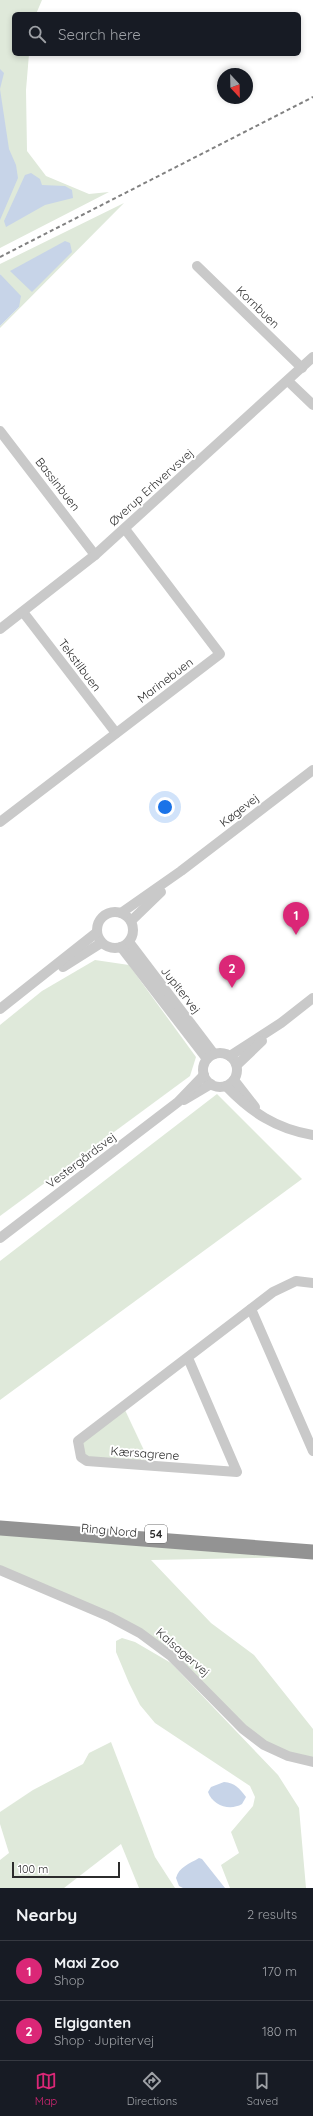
<!DOCTYPE html>
<html lang="en">
<head>
<meta charset="utf-8">
<style>
	body { margin:0; font-family:Quicksand,sans-serif; background:#20242c; color:#f1f3f6 }
	.compass { position:absolute; left:217px; top:68px; width:36px; height:36px; border-radius:50%; background:#171b24; box-shadow:0 2px 6px #0003; rotate:158deg }
	.scale { position:absolute; left:12px; bottom:10px; width:108px; box-sizing:border-box; padding-left:4px; border:2px solid #2c2c2c; border-top:0; font-size:11px; line-height:14px; white-space:nowrap; color:#2c2c2c; -webkit-text-stroke:3px #fff; paint-order:stroke }
	.you { position:absolute; left:165px; top:807px; width:14px; height:14px; margin:-10px; border:3px solid #fff; border-radius:50%; background:#1a73e8; box-shadow:0 0 0 6px #1a73e833 }
	.badge { display:grid; place-items:center; width:26px; height:26px; border-radius:50%; background:#db2777; color:#fff; font-size:13px; font-weight:700 }
	.pin { position:absolute; translate:-50% -33px; filter:drop-shadow(0 1px 2px #0008) }
	.pin::after { content:''; position:absolute; top:21px; width:14px; height:12px; background:inherit; clip-path:polygon(0 0,100% 0,50% 100%) }
	.list { margin:0; padding:0; list-style:none }
	h2 { display:flex; justify-content:space-between; align-items:center; height:52px; margin:0; padding:0 16px; font-size:17px }
	h2 small { font-size:13px; font-weight:400; color:#9ea1a6 }
	.list li { display:grid; grid-template-columns:26px 1fr auto; gap:12px; align-items:center; box-sizing:border-box; height:60px; padding:0 16px; border-top:1px solid #363941 }
	.list b { display:block; font-size:15px; white-space:nowrap }
	.list p { margin:0; font-size:13px; white-space:nowrap; color:#9ea1a6 }
	.list em { font-size:13px; font-style:normal; color:#9ea1a6 }
	.icon { flex:none; width:22px; height:22px; fill:none; stroke:currentColor; stroke-width:2; stroke-linecap:round; stroke-linejoin:round }
	.map { position:relative; flex:none; width:313px; height:1888px; overflow:hidden }
	.search { position:absolute; background:#171b24; box-shadow:0 2px 6px #0003; left:12px; right:12px; top:12px; height:44px; display:flex; align-items:center; gap:10px; box-sizing:border-box; padding:0 14px; border-radius:6px; color:#9ea1a6; font-size:15px }
	.sheet { height:172px; background:#171b24 }
	nav { display:flex; justify-content:space-around; align-items:center; box-sizing:border-box; height:56px; border-top:1px solid #363941; background:#171b24; font-size:11px; color:#9ea1a6 }
	nav a { display:grid; justify-items:center; gap:2px }
	nav .on { color:#db2777 }
	.map>svg:first-child { display:block }
	.green { fill:#dfe9da }
	.water { fill:#c7d4e8 }
	.lines { fill:none; stroke-linecap:round; stroke-linejoin:round }
	.minor { stroke:#c9c9c9; stroke-width:10 }
	.highway { stroke:#939393; stroke-width:15 }
	.rail { stroke:#818181; stroke-width:2; stroke-dasharray:4 3; stroke-linecap:butt }
	.labels { text-anchor:middle; dominant-baseline:central; stroke-width:4; stroke-linejoin:round; paint-order:stroke }
	.shield { fill:#fff; stroke:#6b6b6b; stroke-width:1 }
	.shield-label { font-size:11px; font-weight:bold; fill:#2c2c2c }
	.street-label { font-size:12px; fill:#2c2c2c; stroke:#fff }
</style>
</head>
<body>
<div class="map">
<svg width="313" height="1888" viewBox="0 0 313 1888">
	<rect width="100%" height="100%" fill="#fff"/>
	<g class="green">
		<polygon points="0,0 42,0 36,14 14,14 14,54 29,54 26,90 27,151 46,176 89,194 109,192 0,248"/>
		<polygon points="124,203 0,328 0,326 19,307 0,274 0,264"/>
		<polygon points="95,960 129,965 196,1057 190,1076 0,1216 0,1025 42,991"/>
		<polygon points="217,1094 302,1179 0,1400 0,1261"/>
		<polygon points="125,1410 149,1461 89,1459 83,1455 82,1442"/>
		<polygon points="0,1534 300,1557 151,1560 211,1623 254,1655 313,1729 313,1759 287,1752 266,1742 244,1726 173,1654 0,1567"/>
		<polygon points="122,1638 135,1642 171,1663 278,1775 299,1808 306,1888 230,1888 221,1865 239,1853 231,1832 253,1806 255,1797 250,1786 155,1723 140,1705 129,1683 116,1652 116,1641"/>
		<polygon points="111,1742 155,1857 175,1888 139,1888 121,1844 64,1888 0,1888 0,1860 9,1853 0,1824 0,1812 33,1790 83,1764 89,1753"/>
	</g>
	<g class="water">
		<polygon points="0,69 4,73 0,89 9,149 16,165 18,178 0,220"/>
		<polygon points="31,173 40,179 42,185 65,186 72,190 73,198 45,205 6,227 4,221 25,175"/>
		<polygon points="65,241 70,243 72,252 32,292 10,271"/>
		<polygon points="0,274 21,296 19,307 0,326"/>
		<path d="M224,1782C235,1783 239,1788 246,1797L242,1804C230,1811 213,1806 208,1792L211,1787Z"/>
		<path d="M199,1858L202,1859L225,1888H183L179,1886L176,1878C179,1867 189,1864 199,1858Z"/>
	</g>
	<g class="lines">
		<g class="minor">
			<polyline points="197,266 302,368"/>
			<polyline points="288,381 313,405"/>
			<polyline points="0,431 95,555"/>
			<polyline points="23,612 116,733"/>
			<polyline points="0,629 95,555 313,357"/>
			<polyline points="0,822 220,654 125,529"/>
			<circle cx="115" cy="930" r="18"/>
			<polyline points="121,913 181,871 313,770"/>
			<polyline points="131,921 161,892"/>
			<polyline points="129,942 214,1054"/>
			<polyline points="121,947 207,1059"/>
			<polyline points="63,967 101,943"/>
			<polyline points="0,1009 96,933"/>
			<circle cx="220" cy="1070" r="17"/>
			<polyline points="230,1056 281,1023 313,998"/>
			<polyline points="237,1065 262,1041"/>
			<polyline points="234,1080 255,1107"/>
			<path d="M226,1086C251,1112 276,1129 313,1135"/>
			<polyline points="184,1100 211,1084"/>
			<polyline points="0,1238 178,1102 204,1075"/>
			<polyline points="251,1309 313,1451"/>
			<polyline points="188,1358 237,1472 87,1461 81,1457 78,1441 273,1292 296,1281 313,1283"/>
			<polyline points="0,1570 110,1617 140,1633 171,1656 243,1729 264,1745 288,1756 313,1762"/>
		</g>
		<polyline class="highway" points="0,1528 313,1552"/>
		<polyline class="rail" points="0,257 313,97"/>
	</g>
	<g class="labels">
		<rect class="shield" x="145" y="1525" width="22" height="18" rx="3"/>
		<g class="shield-label">
			<text x="156" y="1534">54</text>
		</g>
		<g class="street-label">
			<text transform="translate(258 307) rotate(44)">Kornbuen</text>
			<text transform="translate(58 484) rotate(52)">Bassinbuen</text>
			<text transform="translate(151 487) rotate(-42)">Øverup Erhvervsvej</text>
			<text transform="translate(80 665) rotate(53)">Tekstilbuen</text>
			<text transform="translate(165 680) rotate(-37)">Marinebuen</text>
			<text transform="translate(239 810) rotate(-38)">Køgevej</text>
			<text transform="translate(181 990) rotate(52)">Jupitervej</text>
			<text transform="translate(81 1160) rotate(-37)">Vestergårdsvej</text>
			<text transform="translate(145 1453) rotate(4)">Kærsagrene</text>
			<text transform="translate(109 1530) rotate(5)">Ring Nord</text>
			<text transform="translate(183 1652) rotate(41)">Kalsagervej</text>
		</g>
	</g>
</svg>
<svg class="compass" viewBox="-18 -18 36 36"><path d="M0-13l5 13h-10z" fill="#e53935"/><path d="M0 13l5-13h-10z" fill="#9ea1a6"/></svg>
<div class="scale">100 m</div>
<div class="you"></div>
<div class="pin badge" style="left:296px;top:935px">1</div>
<div class="pin badge" style="left:232px;top:988px">2</div>
<div class="search"><svg class="icon" aria-label="search" viewBox="0 0 24 24"><circle cx="10" cy="10" r="6"/><path d="M15 15l6 6"/></svg>Search here</div>
</div>
<section class="sheet">
<h2>Nearby<small>2 results</small></h2>
<ul class="list">
<li><span class="badge">1</span><div><b>Maxi Zoo</b><p>Shop</p></div><em>170 m</em></li>
<li><span class="badge">2</span><div><b>Elgiganten</b><p>Shop · Jupitervej</p></div><em>180 m</em></li>
</ul>
</section>
<nav>
<a class="on"><svg class="icon" aria-label="map" viewBox="0 0 24 24"><path d="M3 6l6-2 6 2 6-2v14l-6 2-6-2-6 2zM9 4v14M15 6v14"/></svg>Map</a>
<a><svg class="icon" aria-label="directions" viewBox="0 0 24 24"><path d="M12 3l9 9-9 9-9-9zM9 14v-3h6M13 9l2 2-2 2"/></svg>Directions</a>
<a><svg class="icon" aria-label="saved" viewBox="0 0 24 24"><path d="M7 4h10v16l-5-4-5 4z"/></svg>Saved</a>
</nav>
</body>
</html>
